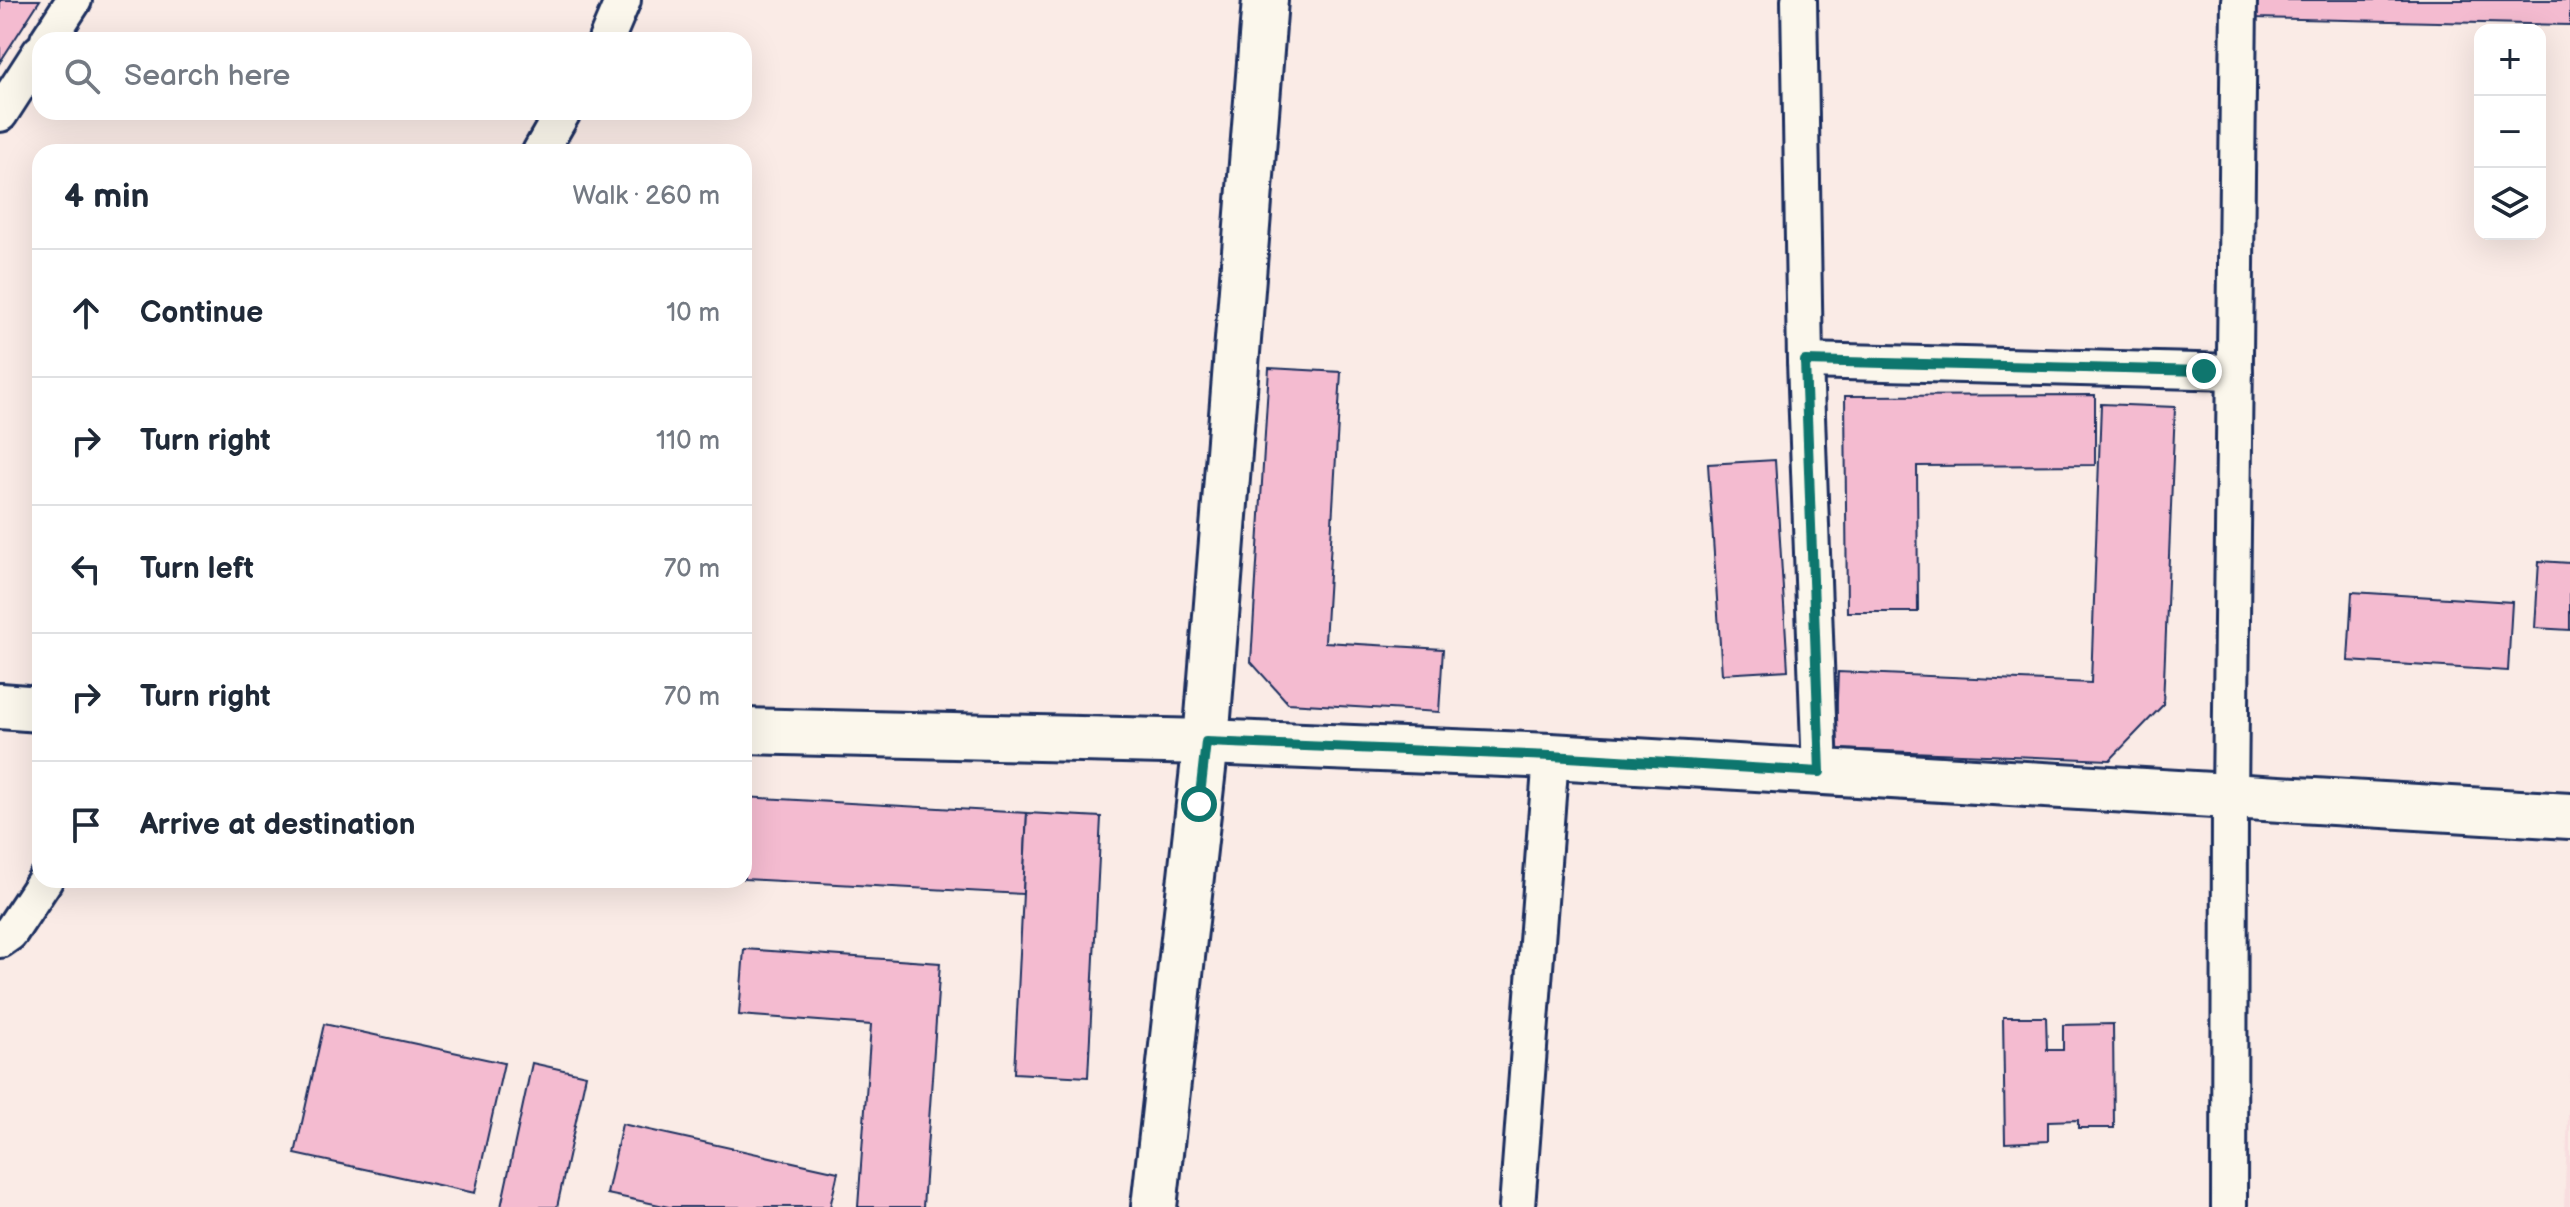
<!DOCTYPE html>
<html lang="en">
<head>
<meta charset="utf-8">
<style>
	body { margin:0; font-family:"Balsamiq Sans",sans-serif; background:#f2f2f3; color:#1f2937 }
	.controls { position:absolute; right:24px; top:24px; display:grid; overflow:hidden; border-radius:16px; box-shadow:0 8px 32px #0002 }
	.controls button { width:72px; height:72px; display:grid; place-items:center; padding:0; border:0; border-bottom:2px solid #e0e1e3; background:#fff; color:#1f2937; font:40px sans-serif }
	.stop { position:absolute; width:24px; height:24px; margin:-18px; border:6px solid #0f766e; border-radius:50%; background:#fff }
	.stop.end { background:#0f766e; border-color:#fff; box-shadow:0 2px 8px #0008 }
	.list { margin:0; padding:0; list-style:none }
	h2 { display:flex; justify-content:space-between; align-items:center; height:104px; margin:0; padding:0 32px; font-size:34px }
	h2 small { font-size:26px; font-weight:400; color:#747a83 }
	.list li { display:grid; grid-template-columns:52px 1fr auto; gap:24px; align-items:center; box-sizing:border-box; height:128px; padding:0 32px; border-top:2px solid #e0e1e3 }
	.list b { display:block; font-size:30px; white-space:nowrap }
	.list em { font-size:26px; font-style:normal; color:#747a83 }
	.icon { flex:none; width:44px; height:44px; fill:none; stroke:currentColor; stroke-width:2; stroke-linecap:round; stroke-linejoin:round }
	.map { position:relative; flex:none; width:2570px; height:1207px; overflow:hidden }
	.search { position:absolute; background:#fff; box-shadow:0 8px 32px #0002; left:32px; top:32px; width:720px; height:88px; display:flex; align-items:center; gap:20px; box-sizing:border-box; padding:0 28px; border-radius:24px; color:#747a83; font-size:30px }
	.panel { position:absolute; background:#fff; box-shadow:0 8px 32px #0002; left:32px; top:144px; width:720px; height:744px; border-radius:24px }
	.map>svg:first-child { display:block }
	.built { fill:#f8dddf }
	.building { fill:#f4bbd0; stroke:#1b2f5e; stroke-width:2 }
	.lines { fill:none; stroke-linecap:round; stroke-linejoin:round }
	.street-casing { stroke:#1b2f5e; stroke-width:40 }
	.secondary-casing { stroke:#1b2f5e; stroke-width:50 }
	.street { stroke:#fbf7ec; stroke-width:34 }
	.secondary { stroke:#fbf7ec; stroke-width:44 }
	.route { stroke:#0f766e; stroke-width:10 }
</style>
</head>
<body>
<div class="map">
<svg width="2570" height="1207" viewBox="0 0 2570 1207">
	<rect width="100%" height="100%" fill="#faebe6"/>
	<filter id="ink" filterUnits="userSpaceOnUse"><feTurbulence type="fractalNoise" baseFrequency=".0125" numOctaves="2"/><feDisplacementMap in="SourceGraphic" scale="16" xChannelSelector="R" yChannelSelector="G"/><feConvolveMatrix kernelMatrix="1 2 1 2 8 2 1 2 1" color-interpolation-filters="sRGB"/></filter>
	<g filter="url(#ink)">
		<polygon class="built" points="2570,1071 2570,1207 2564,1207"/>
		<g class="building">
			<polygon points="0,0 40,0 0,62"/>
			<polygon points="2256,0 2570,0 2570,25 2255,18"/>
			<polygon points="1269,368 1341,372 1325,642 1443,649 1439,712 1288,703 1251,662"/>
			<polygon points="2095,395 2095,465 1917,466 1918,612 1847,612 1845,396"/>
			<polygon points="2101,404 2175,407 2163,705 2110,760 1835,749 1838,672 2091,683"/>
			<polygon points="1775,460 1788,670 1722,674 1708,464"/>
			<polygon points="2539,561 2570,563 2570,630 2535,628"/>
			<polygon points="2352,592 2512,602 2508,671 2348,661"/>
			<polygon points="744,797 1027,813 1023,894 744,879"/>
			<polygon points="1027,813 1101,817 1088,1077 1014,1073"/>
			<polygon points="744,949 940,963 923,1207 858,1207 871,1025 739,1015"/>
			<polygon points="2003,1017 2046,1017 2047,1050 2063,1050 2063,1025 2113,1024 2114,1128 2078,1128 2078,1120 2048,1121 2048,1141 2005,1143"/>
			<polygon points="324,1024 504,1063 475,1193 295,1154"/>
			<polygon points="532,1063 586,1075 557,1207 501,1207"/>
			<polygon points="622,1124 838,1172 830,1207 669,1207 607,1194"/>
		</g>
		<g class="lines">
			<defs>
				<g id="street">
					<polyline points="1799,0 1805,361 1820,772"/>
					<polyline points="48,40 74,0"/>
					<polyline points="606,40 623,0"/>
					<polyline points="0,114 40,52"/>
					<polyline points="540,152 563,112"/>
					<polyline points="1805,361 2235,372"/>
					<polyline points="0,940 10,933 45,880"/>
					<polyline points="1517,1207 1551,756"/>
					<polyline points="2229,1207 2230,797 2239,0"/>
				</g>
				<g id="secondary">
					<polyline points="0,706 40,709"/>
					<polyline points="744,731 1206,742 1551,756 2570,816"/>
					<polyline points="1154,1207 1206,742 1265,0"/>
				</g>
			</defs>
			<use href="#street" class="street-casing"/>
			<use href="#secondary" class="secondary-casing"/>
			<use href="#street" class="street"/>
			<use href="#secondary" class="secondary"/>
		</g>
	</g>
	<g class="lines" filter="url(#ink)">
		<polyline class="route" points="1199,804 1206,742 1551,756 1820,772 1805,361 2204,371"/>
	</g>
</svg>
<div class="controls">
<button>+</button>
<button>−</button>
<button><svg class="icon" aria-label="layers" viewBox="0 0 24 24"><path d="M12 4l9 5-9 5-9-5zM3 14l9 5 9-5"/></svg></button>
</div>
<div class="stop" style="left:1199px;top:804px"></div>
<div class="stop end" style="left:2204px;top:371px"></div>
<div class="search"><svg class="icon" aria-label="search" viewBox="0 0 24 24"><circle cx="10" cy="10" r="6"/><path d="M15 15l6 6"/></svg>Search here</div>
<section class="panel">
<h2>4 min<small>Walk · 260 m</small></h2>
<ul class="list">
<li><svg class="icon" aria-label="ahead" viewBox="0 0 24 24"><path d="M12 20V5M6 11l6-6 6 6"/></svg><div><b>Continue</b></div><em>10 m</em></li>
<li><svg class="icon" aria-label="right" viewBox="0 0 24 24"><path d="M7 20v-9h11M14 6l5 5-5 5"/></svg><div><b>Turn right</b></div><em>110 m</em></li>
<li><svg class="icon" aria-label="left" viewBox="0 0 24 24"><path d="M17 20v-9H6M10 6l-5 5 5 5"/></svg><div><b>Turn left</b></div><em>70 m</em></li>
<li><svg class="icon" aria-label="right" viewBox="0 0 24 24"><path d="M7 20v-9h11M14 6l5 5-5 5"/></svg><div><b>Turn right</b></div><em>70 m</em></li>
<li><svg class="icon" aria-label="arrive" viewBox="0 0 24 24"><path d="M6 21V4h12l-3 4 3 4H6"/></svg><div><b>Arrive at destination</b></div></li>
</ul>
</section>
</div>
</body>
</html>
